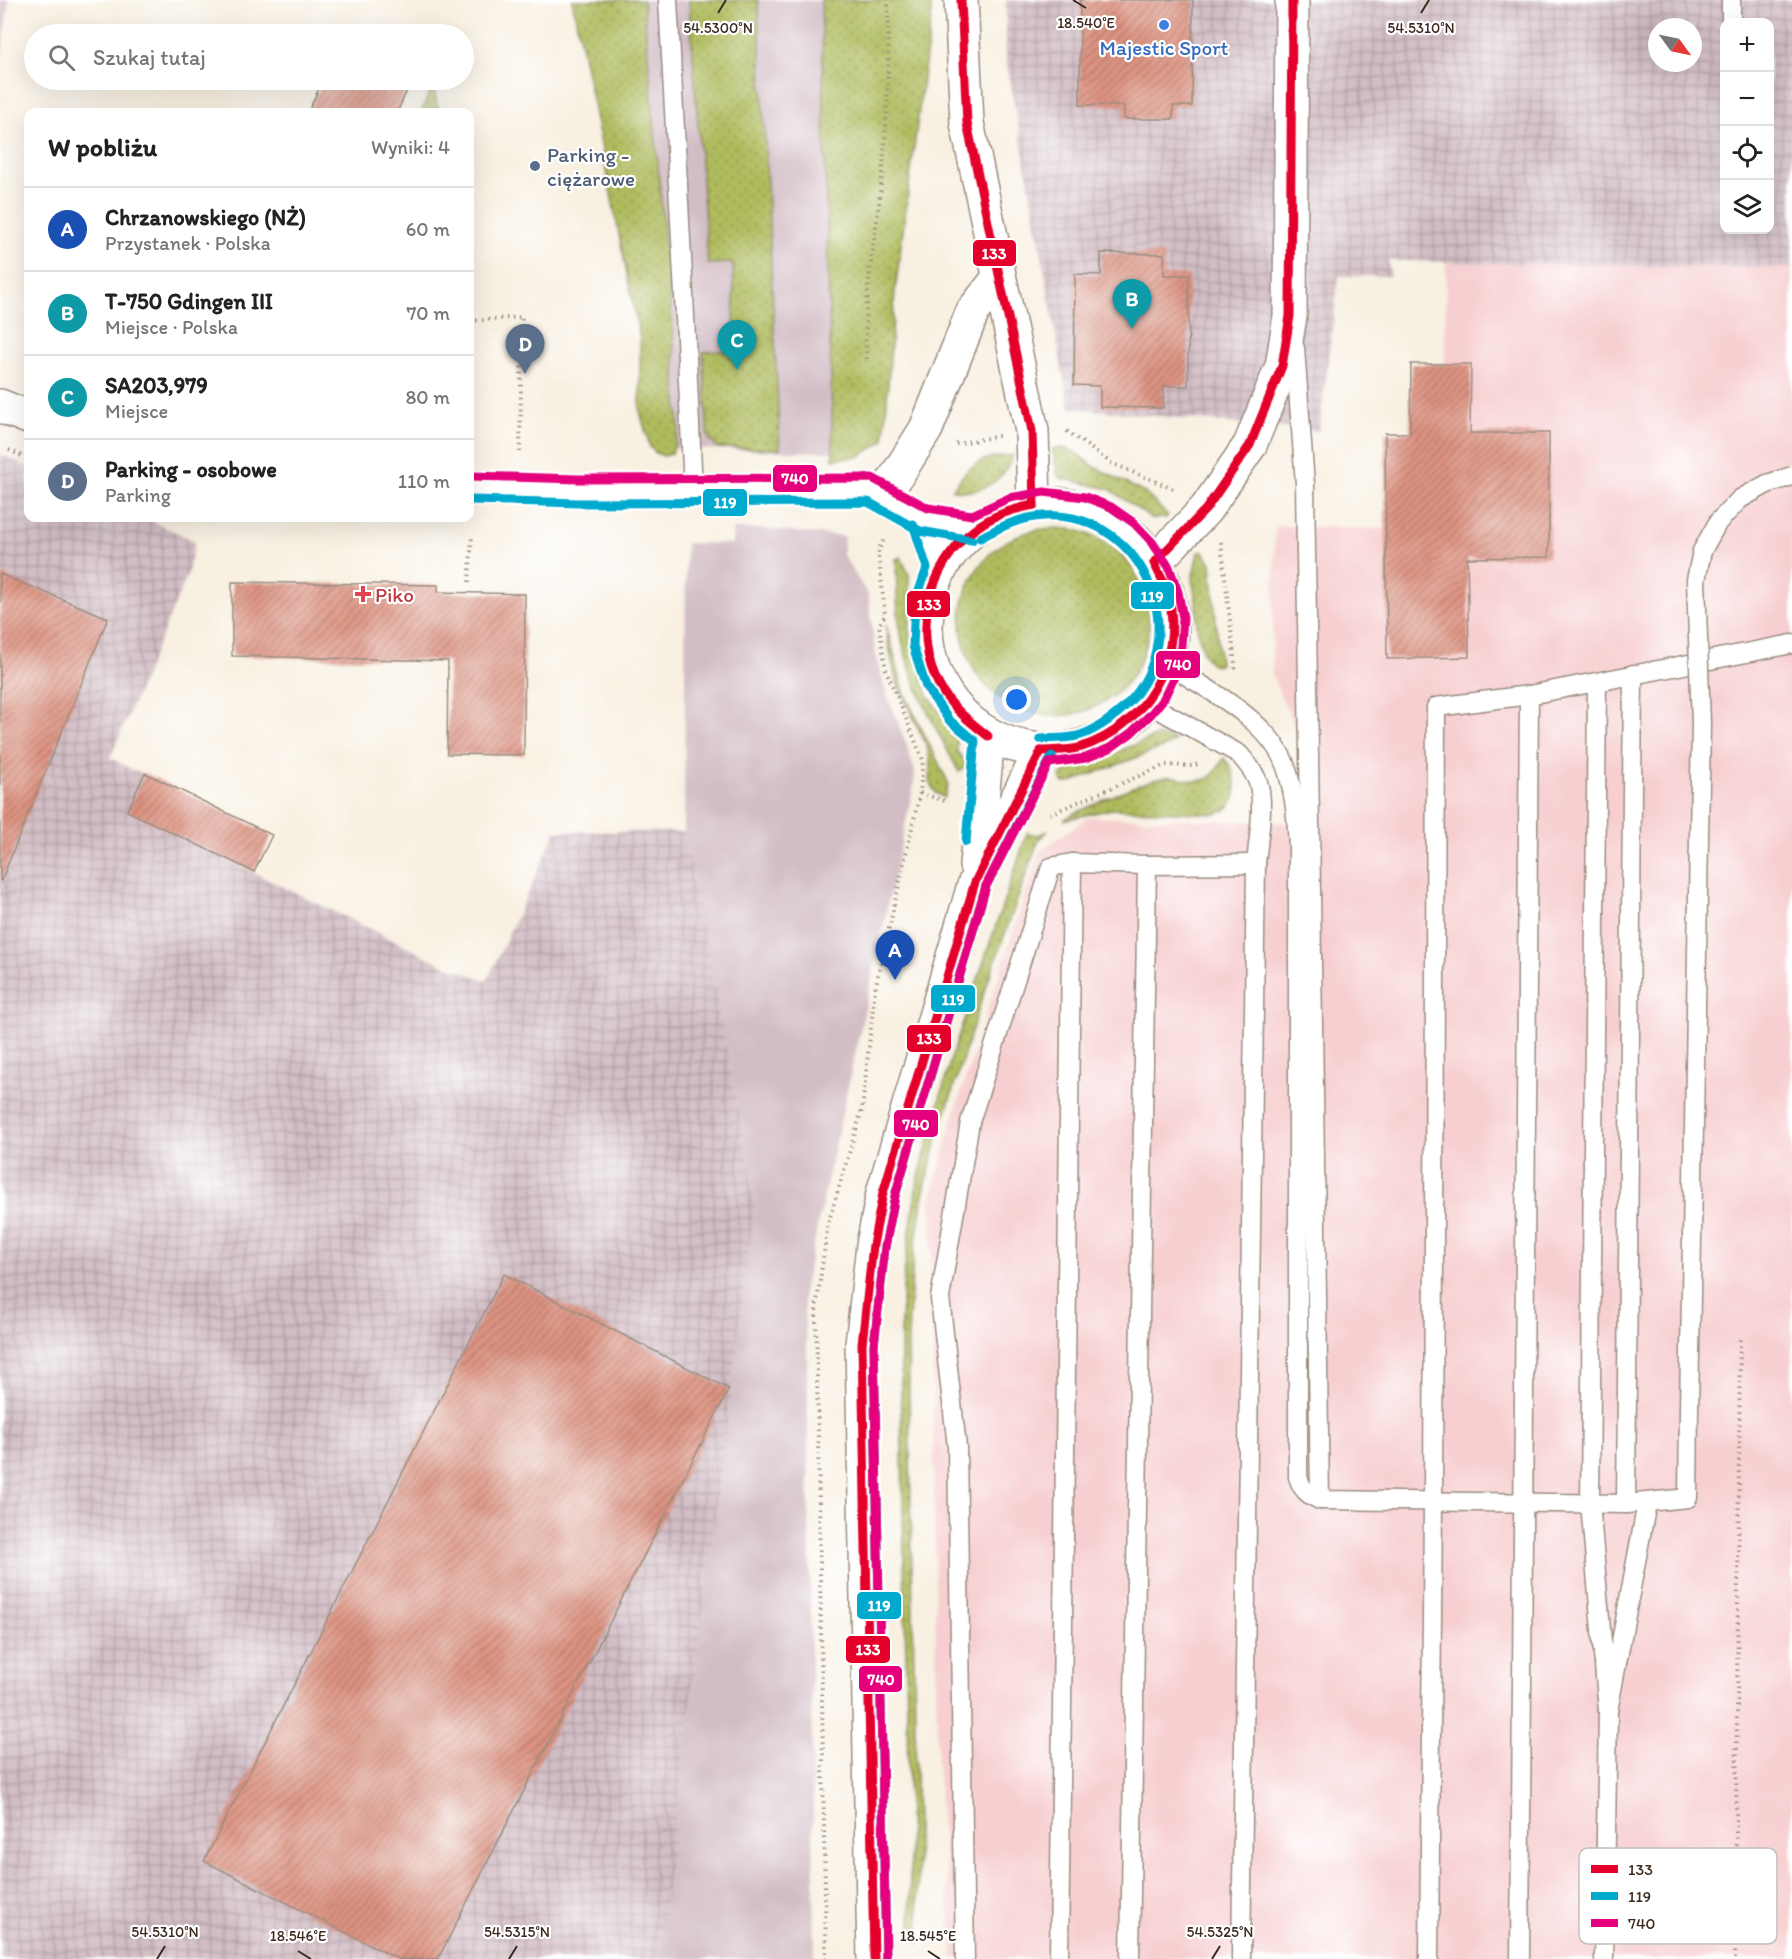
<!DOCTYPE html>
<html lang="pl">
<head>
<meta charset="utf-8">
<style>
	body { margin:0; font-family:Itim,sans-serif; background:#f6f6f6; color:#222 }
	.controls { position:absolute; right:18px; top:18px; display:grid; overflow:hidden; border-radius:12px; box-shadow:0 6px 24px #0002 }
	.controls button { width:54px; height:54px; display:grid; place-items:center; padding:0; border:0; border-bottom:2px solid #e0e0e0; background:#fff; color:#222; font:30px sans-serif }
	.compass { position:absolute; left:1648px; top:18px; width:54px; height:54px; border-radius:50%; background:#fff; box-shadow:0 6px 24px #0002; rotate:123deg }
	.you { position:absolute; left:1017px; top:700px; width:21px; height:21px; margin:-15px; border:4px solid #fff; border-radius:50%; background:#1a73e8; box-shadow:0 0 0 9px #1a73e833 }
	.badge { display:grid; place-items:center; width:39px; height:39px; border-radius:50%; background:#d93025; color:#fff; font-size:20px; font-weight:700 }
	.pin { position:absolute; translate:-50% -50px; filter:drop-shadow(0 2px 3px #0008) }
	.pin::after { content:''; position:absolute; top:32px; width:21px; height:18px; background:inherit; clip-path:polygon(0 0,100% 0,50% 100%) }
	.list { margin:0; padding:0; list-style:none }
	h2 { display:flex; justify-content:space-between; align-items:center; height:78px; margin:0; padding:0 24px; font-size:26px }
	h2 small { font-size:20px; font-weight:400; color:#767676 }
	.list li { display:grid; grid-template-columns:39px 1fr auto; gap:18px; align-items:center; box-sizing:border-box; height:84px; padding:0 24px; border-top:2px solid #e0e0e0 }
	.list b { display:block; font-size:22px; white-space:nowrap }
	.list p { margin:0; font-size:20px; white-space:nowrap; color:#767676 }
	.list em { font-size:20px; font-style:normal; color:#767676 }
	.icon { flex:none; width:33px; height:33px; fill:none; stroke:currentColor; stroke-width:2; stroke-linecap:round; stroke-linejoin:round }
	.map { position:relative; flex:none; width:1792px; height:1959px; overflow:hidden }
	.search { position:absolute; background:#fff; box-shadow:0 6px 24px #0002; left:24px; top:24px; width:450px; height:66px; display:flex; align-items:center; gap:15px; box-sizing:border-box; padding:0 21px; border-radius:33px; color:#767676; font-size:22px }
	.panel { position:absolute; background:#fff; box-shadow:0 6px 24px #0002; left:24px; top:108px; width:450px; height:414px; border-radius:12px }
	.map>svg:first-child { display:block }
	.built { fill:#f7cfd0 }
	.industrial { fill:url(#industrial-grid); fill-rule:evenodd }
	.railway { fill:#d2bdc5 }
	.grass { fill:url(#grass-dots); stroke:#75723e; stroke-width:1.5 }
	.building { fill:url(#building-hatch) }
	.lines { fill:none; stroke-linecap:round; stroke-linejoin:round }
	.lane-casing { stroke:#9a8d80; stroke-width:21 }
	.secondary-casing { stroke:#9a8d80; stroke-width:36 }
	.highway-casing { stroke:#9a8d80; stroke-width:36 }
	.path { stroke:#9a8d80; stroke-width:4; stroke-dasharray:1.5 4.5; stroke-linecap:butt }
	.lane { stroke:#fff; stroke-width:18 }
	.secondary { stroke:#fff; stroke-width:33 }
	.highway { stroke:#fff; stroke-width:33 }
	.lane-bridge-casing { stroke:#9a8d80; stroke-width:21; stroke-linecap:butt }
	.lane-bridge { stroke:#fff; stroke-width:18 }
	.bus-1-casing { stroke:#fff; stroke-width:14 }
	.bus-2-casing { stroke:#fff; stroke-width:14 }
	.bus-3-casing { stroke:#fff; stroke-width:14 }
	.bus-1 { stroke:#e4002b; stroke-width:9 }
	.bus-2 { stroke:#00a9ce; stroke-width:9 }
	.bus-3 { stroke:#e5007d; stroke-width:9 }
	.ticks { fill:none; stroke:#3b2a1e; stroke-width:2 }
	.shop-dot { fill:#3f7fe0; stroke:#fff; stroke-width:2 }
	.service-dot { fill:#5c6f8a; stroke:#fff; stroke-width:2 }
	.health-dot { fill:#e0444e; stroke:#fff; stroke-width:2 }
	.labels { text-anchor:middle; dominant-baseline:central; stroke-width:4.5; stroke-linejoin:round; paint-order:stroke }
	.shop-label { font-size:21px; fill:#366cbe; stroke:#fff }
	.service-label { font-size:21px; fill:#4e5e75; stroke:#fff; text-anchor:start }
	.health-label { font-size:21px; fill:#be3a42; stroke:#fff; text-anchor:start }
	.key { fill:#fff; stroke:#c4bfbc; stroke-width:1.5 }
	.key-label { font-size:16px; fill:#3b2a1e }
	.ticks-label { font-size:15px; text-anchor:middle; fill:#3b2a1e; stroke:#fff; stroke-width:4.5; stroke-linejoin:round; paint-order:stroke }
	.line-badge { stroke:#fff; stroke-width:2 }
	.badge-label { font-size:16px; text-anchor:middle; font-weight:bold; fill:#fff }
</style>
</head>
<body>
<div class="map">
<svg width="1792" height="1959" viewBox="0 0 1792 1959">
	<defs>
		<pattern id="industrial-grid" width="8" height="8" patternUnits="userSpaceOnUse" patternTransform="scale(1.5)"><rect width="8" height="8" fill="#d2bdc5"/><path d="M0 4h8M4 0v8" fill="none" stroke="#ac9a9f"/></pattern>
		<pattern id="grass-dots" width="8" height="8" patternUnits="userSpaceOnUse" patternTransform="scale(1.5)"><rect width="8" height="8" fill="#afbb5d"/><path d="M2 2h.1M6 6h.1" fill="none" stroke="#90984c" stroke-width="1.8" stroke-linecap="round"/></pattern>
		<pattern id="building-hatch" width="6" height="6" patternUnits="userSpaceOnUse" patternTransform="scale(1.5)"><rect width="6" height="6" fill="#dd9381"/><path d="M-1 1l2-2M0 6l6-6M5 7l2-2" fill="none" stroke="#b47869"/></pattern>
	</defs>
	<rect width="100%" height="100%" fill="#fff"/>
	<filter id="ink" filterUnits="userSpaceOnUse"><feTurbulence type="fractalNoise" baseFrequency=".0167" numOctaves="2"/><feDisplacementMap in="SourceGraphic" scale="12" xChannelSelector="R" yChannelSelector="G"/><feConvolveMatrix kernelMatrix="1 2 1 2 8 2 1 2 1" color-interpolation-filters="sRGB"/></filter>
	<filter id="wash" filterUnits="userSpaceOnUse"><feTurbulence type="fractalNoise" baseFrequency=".008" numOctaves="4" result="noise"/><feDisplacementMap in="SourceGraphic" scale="24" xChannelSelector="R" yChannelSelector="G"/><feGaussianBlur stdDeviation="1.35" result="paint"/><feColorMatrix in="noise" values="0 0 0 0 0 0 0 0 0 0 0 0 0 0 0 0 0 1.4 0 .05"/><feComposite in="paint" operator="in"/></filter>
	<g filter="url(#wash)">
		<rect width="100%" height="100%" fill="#f8f0e1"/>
		<polygon class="built" points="1446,262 1792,268 1792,1959 953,1959 937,1761 931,1199 954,1114 1039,852 1088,817 1310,823 1305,752 1272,675 1275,526 1385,529 1385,433 1410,432 1411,364 1445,364"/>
		<g class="industrial">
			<path d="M1006,0H1792V268L1389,261L1390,276H1339L1319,431L1069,408L1006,58ZM1724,22H1770V230H1724ZM1657,27H1693V63H1657Z"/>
			<polygon points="0,454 28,467 28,518 145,518 195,541 188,573 110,758 144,775 127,811 440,963 487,981 556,831 684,832 756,1199 658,1959 0,1959"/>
		</g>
		<g class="railway">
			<polygon points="0,0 9,0 0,68"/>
			<polygon points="583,0 909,0 884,441 864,453 662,448 636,319"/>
			<polygon points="733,529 763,529 844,536 843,555 868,595 876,657 885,690 906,743 915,772 913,789 803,1292 807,1354 815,1959 658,1959 756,1199 684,832 686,543 732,544"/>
		</g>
		<g class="grass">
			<polygon points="572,0 643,0 672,320 679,429 672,454 664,456 656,453 650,447 640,412 640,339"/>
			<polygon points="689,0 758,0 780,449 717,448 708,437 703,352 744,350 744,341 735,341 733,263 708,264"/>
			<polygon points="821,0 931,0 931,19 895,292 884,441 858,457 833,459"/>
			<polygon points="433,85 439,112 421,112"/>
			<polygon points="1063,448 1073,451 1095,467 1145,493 1168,515 1166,518 1152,519 1109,489 1060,478 1058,476 1052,449"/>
			<path d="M1013,455C1007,474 992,488 972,491C966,492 958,490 952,490C973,461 977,459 1013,455Z"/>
			<circle cx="1055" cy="622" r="94"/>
			<polygon points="1203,551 1211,563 1220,664 1216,666 1210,663 1203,653 1197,628 1196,600 1192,580 1198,552"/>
			<path d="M901,557L909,575L910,631L923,681L929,697L954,729L957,737V751L965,761V768L959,772C935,728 905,674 899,623C896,602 897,580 896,559Z"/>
			<polygon points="886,625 905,695 947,780 948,787 944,798 936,793 929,782 930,761 927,747 896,680 888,644"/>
			<polygon points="1157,736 1175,740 1167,746 1069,783 1063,783 1060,777 1061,775 1069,770"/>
			<path d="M1224,758C1239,775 1243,807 1215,814L1112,809L1064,820L1073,814C1103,801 1133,784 1165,777C1179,774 1193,785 1206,779C1215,776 1219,765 1224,758Z"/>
			<polygon points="1048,831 1039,839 981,1001 937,1140 924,1191 913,1260 908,1336 919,1943 912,1937 911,1929 901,1405 901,1319 904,1273 917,1183 951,1058 1027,833 1038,835"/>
		</g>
		<g id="blocks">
			<g class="building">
				<polygon points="1080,0 1193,0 1192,106 1173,106 1173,119 1124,119 1124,106 1080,105"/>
				<polygon points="323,80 412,80 397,112 308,112"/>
				<polygon points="1101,253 1164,254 1164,275 1189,275 1188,386 1164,386 1163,408 1100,407 1100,386 1074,385 1075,274 1101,275"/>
				<polygon points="1411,364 1471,364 1470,433 1549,433 1549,557 1467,558 1469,657 1387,659 1385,433 1410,433"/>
				<polygon points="0,574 108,618 1,881 0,880"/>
				<polygon points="232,582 438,585 438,592 525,594 524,755 447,754 448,661 232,656"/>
				<polygon points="145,773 272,835 254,872 127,811"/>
				<polygon points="504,1274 729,1389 438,1959 398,1959 204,1861"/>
			</g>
		</g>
	</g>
	<g filter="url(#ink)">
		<use href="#blocks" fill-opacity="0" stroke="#9a8d80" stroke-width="1.5"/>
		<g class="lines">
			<defs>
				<g id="lane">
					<polyline points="668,0 684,295 693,490"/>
					<polyline points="1731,22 1731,0"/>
					<polyline points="1295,348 1305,484 1320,1500"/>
					<path d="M1167,664C1207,689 1270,720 1286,767C1295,794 1297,821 1298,849V1477C1302,1490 1308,1495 1320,1500L1626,1504L1688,1498L1689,1409"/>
					<polyline points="1597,683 1590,1503 1608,1711"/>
					<path d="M1147,703L1239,754C1246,762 1254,771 1258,782C1265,804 1258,840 1256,864L1241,1959"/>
					<polyline points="1626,1504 1633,674"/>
					<polyline points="965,1959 957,1447 940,1298 970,1122 1051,867 1072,863 1147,865 1256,864"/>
					<polyline points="1059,1959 1072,863"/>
					<polyline points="1130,1959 1147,865"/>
					<polyline points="1429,1959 1433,1502 1436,707 1529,695"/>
					<polyline points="1520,1959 1529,695 1792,644"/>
					<polyline points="1604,1959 1608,1711 1647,1503"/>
				</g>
				<g id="secondary">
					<polyline points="0,406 28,417"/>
					<polyline points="470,488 579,491 871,490 924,520 974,528"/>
					<polyline points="924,520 940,568"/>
				</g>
				<g id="highway">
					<polyline points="961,0 967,123 1032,431 1034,505"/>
					<polyline points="884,496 926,429 973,311 999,278"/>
					<circle cx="1049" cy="627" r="123"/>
					<polyline points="1154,563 1206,509 1250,445 1282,366 1290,316 1292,0"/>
					<polyline points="976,865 988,736"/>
					<polyline points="874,1959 862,1344 873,1245 883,1193 975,882 1041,751"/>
				</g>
			</defs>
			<use href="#lane" class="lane-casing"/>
			<use href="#secondary" class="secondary-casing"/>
			<use href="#highway" class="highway-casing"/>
			<g class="path">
				<polyline points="470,321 522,317 520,452"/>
				<path d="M867,359C861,303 877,232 882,175C888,117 889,59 888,0"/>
				<polyline points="1067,431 1111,463 1176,490"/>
				<polyline points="956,444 999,436"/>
				<polyline points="9,450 28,459"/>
				<polyline points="183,518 220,522"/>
				<polyline points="1221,542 1236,673"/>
				<polyline points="469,582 472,537"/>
				<polyline points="920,793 948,802"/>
				<polyline points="1050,814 1165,765 1193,766 1200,763"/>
				<polyline points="826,1959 816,1309 828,1224 862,1110 875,989 920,793 923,760 886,670 879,625 885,615 878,550 885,538"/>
				<polyline points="1735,1959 1740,1337"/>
			</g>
			<use href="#lane" class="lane"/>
			<use href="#secondary" class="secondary"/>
			<use href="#highway" class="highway"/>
			<defs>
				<polyline id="lane-bridge" points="1689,1409 1701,724 1696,580 1702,551 1718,522 1740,499 1767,484 1792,476"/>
			</defs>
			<use href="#lane-bridge" class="lane-bridge-casing"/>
			<use href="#lane-bridge" class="lane-bridge"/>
			<defs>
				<g id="bus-1">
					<polyline points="961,0 967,123 1032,431 1034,505"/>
					<polyline points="1154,563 1206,509 1250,445 1282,366 1290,316 1292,0"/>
					<path d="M988,736C970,722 951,707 940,687C911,635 928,564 975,529C992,515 1012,509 1034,505"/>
					<path d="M1041,751C1055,750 1069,751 1082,747C1145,726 1183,662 1169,597C1166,585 1159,574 1154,563"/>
					<polyline points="874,1959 862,1344 873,1245 883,1193 975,882 1041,751"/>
				</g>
				<g id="bus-2">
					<polyline points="470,500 579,503 868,502 920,531 972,540"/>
					<polyline points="913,524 927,568 915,602 913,646 926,687 949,720 975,741 966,842"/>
					<path d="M980,538C1000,527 1021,517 1044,516C1148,511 1198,644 1120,711C1107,722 1093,732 1077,736C1065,739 1052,738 1040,739"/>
					<polyline points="886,1959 874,1345 885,1247 895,1196 986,886 1052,756"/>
				</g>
				<polyline id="bus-3" points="470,476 579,479 872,478 928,508 972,515 1009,498 1044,492 1085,497 1111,507 1134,523 1152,542 1169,567 1178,592 1183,618 1180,659 1173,679 1164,698 1151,714 1131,733 1110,748 1086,758 1049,763 986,886 895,1196 885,1247 874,1345 886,1959"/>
			</defs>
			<use href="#bus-1" class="bus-1-casing"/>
			<use href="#bus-2" class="bus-2-casing"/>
			<use href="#bus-3" class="bus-3-casing"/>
			<use href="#bus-1" class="bus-1"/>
			<use href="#bus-2" class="bus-2"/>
			<use href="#bus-3" class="bus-3"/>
		</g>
	</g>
	<path class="ticks" d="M1073,0L1086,8M718,13L726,0M1421,13L1429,0M298,1951L311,1959M928,1951L940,1959M157,1959L165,1946M509,1959L517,1946M1212,1959L1220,1946"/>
	<circle class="shop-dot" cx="1164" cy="25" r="6"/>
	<circle class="service-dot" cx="535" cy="166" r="6"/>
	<path class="health-dot" d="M360 585h6v6h6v6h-6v6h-6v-6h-6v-6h6z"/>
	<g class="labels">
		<g class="shop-label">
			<text x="1164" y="47">Majestic Sport</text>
		</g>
		<g class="service-label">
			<text x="547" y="154">Parking -<tspan x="547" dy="24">ciężarowe</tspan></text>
		</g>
		<g class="health-label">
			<text x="375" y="594">Piko</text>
		</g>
	</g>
	<rect x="1579" y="1848" width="198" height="96" rx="9" class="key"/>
	<rect x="1591" y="1865" width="27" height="8" fill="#e4002b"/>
	<rect x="1591" y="1892" width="27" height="8" fill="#00a9ce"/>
	<rect x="1591" y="1919" width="27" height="8" fill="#e5007d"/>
	<g class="key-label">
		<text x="1628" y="1875">133</text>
		<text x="1628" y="1902">119</text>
		<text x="1628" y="1929">740</text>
	</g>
	<g class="ticks-label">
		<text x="1086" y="28">18.540°E</text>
		<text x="718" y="33">54.5300°N</text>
		<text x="1421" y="33">54.5310°N</text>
		<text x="165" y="1937">54.5310°N</text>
		<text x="517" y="1937">54.5315°N</text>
		<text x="1220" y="1937">54.5325°N</text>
		<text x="298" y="1941">18.546°E</text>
		<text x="928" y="1941">18.545°E</text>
	</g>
	<g class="line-badge">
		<rect x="972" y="239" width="45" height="28" rx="6" fill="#e4002b"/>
		<rect x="772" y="464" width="46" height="29" rx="6" fill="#e5007d"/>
		<rect x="702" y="488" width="46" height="29" rx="6" fill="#00a9ce"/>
		<rect x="1130" y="581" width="45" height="29" rx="6" fill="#00a9ce"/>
		<rect x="906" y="590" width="45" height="28" rx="6" fill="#e4002b"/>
		<rect x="1155" y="650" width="46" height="29" rx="6" fill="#e5007d"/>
		<rect x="930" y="984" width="46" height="29" rx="6" fill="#00a9ce"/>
		<rect x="906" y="1024" width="46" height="29" rx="6" fill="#e4002b"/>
		<rect x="893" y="1109" width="46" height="29" rx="6" fill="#e5007d"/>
		<rect x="856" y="1591" width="46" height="29" rx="6" fill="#00a9ce"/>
		<rect x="845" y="1635" width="46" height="29" rx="6" fill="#e4002b"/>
		<rect x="858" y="1665" width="45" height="28" rx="6" fill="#e5007d"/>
	</g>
	<g class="badge-label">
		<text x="994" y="259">133</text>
		<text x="795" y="484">740</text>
		<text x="725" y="508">119</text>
		<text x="1152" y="602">119</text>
		<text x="929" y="610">133</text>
		<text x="1178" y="670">740</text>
		<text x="953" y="1005">119</text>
		<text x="929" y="1044">133</text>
		<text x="916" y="1130">740</text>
		<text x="879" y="1611">119</text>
		<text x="868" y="1655">133</text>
		<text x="881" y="1685">740</text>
	</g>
</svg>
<div class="controls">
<button>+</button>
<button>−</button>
<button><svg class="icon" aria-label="locate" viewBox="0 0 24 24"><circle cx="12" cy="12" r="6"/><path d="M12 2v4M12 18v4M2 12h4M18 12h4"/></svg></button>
<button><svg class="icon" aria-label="layers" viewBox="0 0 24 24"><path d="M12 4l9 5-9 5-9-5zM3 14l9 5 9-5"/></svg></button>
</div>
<svg class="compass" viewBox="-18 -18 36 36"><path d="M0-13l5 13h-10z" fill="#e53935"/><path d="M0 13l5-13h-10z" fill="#767676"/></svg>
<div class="you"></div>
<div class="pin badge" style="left:895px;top:980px;background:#1a4fb4">A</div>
<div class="pin badge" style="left:1132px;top:329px;background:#0f9aa8">B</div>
<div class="pin badge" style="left:737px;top:370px;background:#0f9aa8">C</div>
<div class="pin badge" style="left:525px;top:374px;background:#5c6f8a">D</div>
<div class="search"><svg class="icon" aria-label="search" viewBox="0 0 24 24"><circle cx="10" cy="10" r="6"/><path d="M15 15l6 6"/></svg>Szukaj tutaj</div>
<section class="panel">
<h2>W pobliżu<small>Wyniki: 4</small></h2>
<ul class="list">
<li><span class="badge" style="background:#1a4fb4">A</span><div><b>Chrzanowskiego (NŻ)</b><p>Przystanek · Polska</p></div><em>60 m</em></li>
<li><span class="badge" style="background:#0f9aa8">B</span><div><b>T-750 Gdingen III</b><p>Miejsce · Polska</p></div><em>70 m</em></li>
<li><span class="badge" style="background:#0f9aa8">C</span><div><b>SA203,979</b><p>Miejsce</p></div><em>80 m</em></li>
<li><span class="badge" style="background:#5c6f8a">D</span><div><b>Parking - osobowe</b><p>Parking</p></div><em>110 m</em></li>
</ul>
</section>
</div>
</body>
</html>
